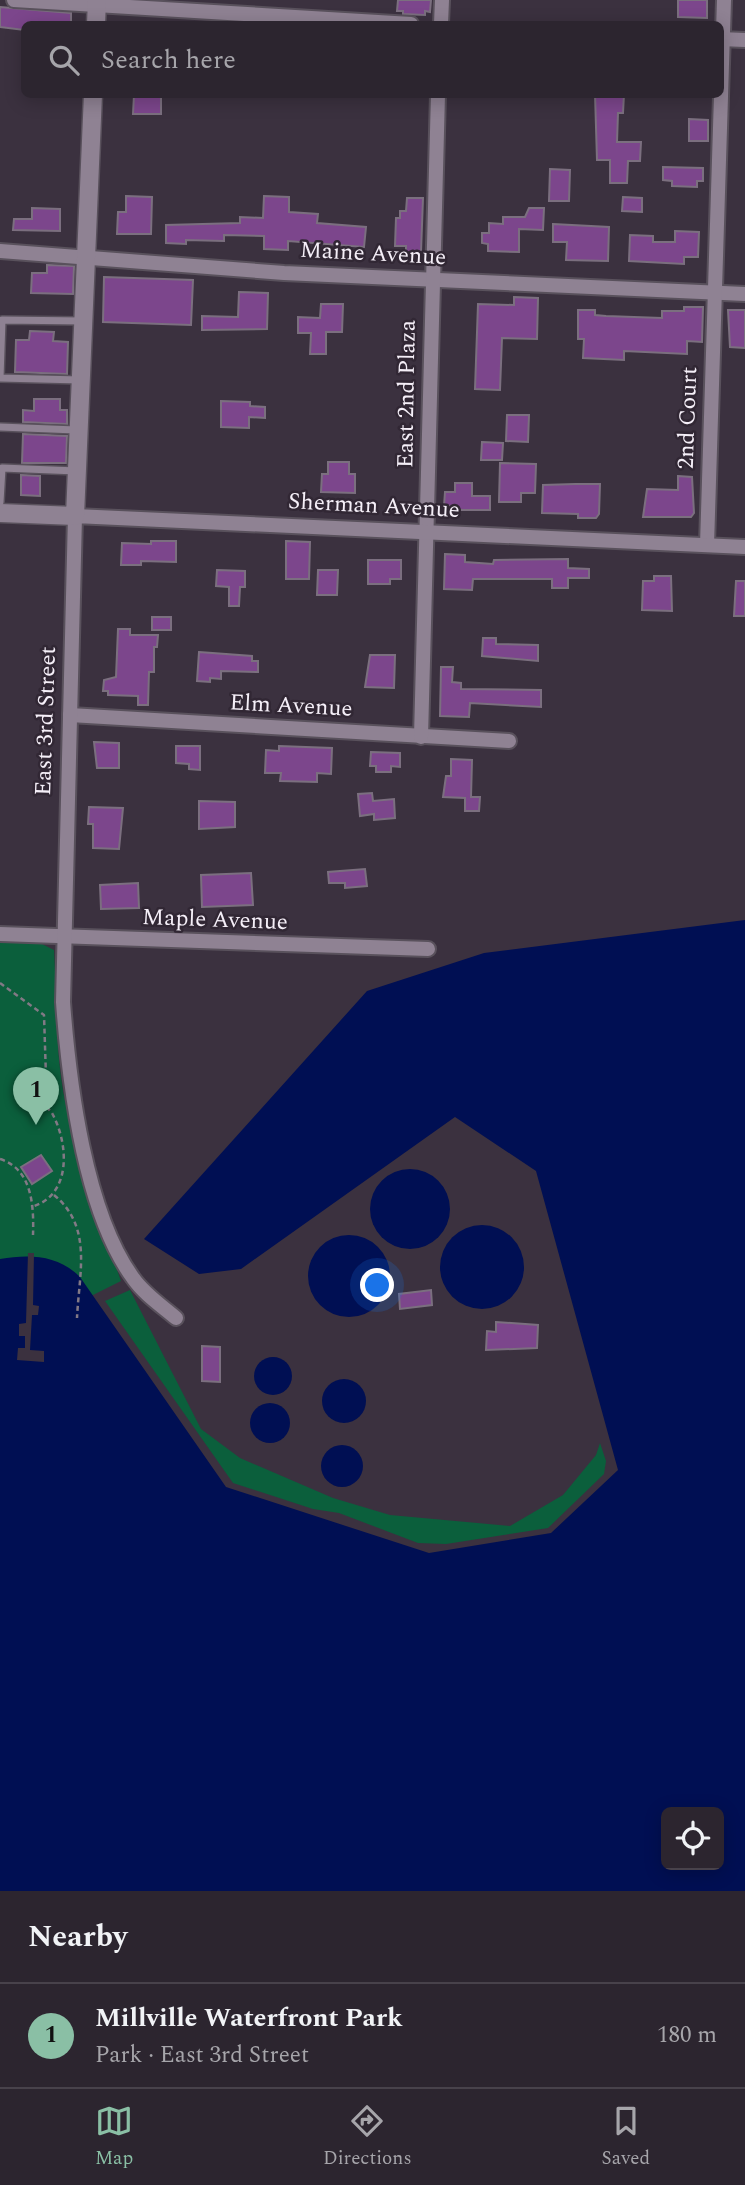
<!DOCTYPE html>
<html lang="en">
<head>
<meta charset="utf-8">
<style>
	body { margin:0; font-family:Spectral,serif; background:#342d37; color:#f1f3f6 }
	.controls { position:absolute; right:21px; bottom:21px; display:grid; overflow:hidden; border-radius:10px; box-shadow:0 4px 18px #0003 }
	.controls button { width:63px; height:63px; display:grid; place-items:center; padding:0; border:0; border-bottom:2px solid #48424b; background:#2c252f; color:#f1f3f6; font:35px sans-serif }
	.you { position:absolute; left:378px; top:1286px; width:24px; height:24px; margin:-18px; border:5px solid #fff; border-radius:50%; background:#1a73e8; box-shadow:0 0 0 10px #1a73e833 }
	.badge { display:grid; place-items:center; width:46px; height:46px; border-radius:50%; background:#8abfa5; color:#111; font-size:23px; font-weight:700 }
	.pin { position:absolute; translate:-50% -58px; filter:drop-shadow(0 2px 4px #0008) }
	.pin::after { content:''; position:absolute; top:37px; width:24px; height:21px; background:inherit; clip-path:polygon(0 0,100% 0,50% 100%) }
	.list { margin:0; padding:0; list-style:none }
	h2 { display:flex; justify-content:space-between; align-items:center; height:91px; margin:0; padding:0 28px; font-size:30px }
	h2 small { font-size:23px; font-weight:400; color:#a6a5aa }
	.list li { display:grid; grid-template-columns:46px 1fr auto; gap:21px; align-items:center; box-sizing:border-box; height:105px; padding:0 28px; border-top:2px solid #48424b }
	.list b { display:block; font-size:26px; white-space:nowrap }
	.list p { margin:0; font-size:23px; white-space:nowrap; color:#a6a5aa }
	.list em { font-size:23px; font-style:normal; color:#a6a5aa }
	.icon { flex:none; width:38px; height:38px; fill:none; stroke:currentColor; stroke-width:2; stroke-linecap:round; stroke-linejoin:round }
	.map { position:relative; flex:none; width:745px; height:1891px; overflow:hidden }
	.search { position:absolute; background:#2c252f; box-shadow:0 4px 18px #0003; left:21px; right:21px; top:21px; height:77px; display:flex; align-items:center; gap:18px; box-sizing:border-box; padding:0 24px; border-radius:10px; color:#a6a5aa; font-size:26px }
	.sheet { height:196px; background:#2c252f }
	nav { display:flex; justify-content:space-around; align-items:center; box-sizing:border-box; height:98px; border-top:2px solid #48424b; background:#2c252f; font-size:19px; color:#a6a5aa }
	nav a { display:grid; justify-items:center; gap:4px }
	nav .on { color:#8abfa5 }
	.map>svg:first-child { display:block }
	.green { fill:#0b5f3c }
	.water { fill:#000f53; fill-rule:evenodd }
	.pier { fill:#3b313f }
	.building { fill:#7c468c; stroke:#7b6f7f; stroke-width:2 }
	.lines { fill:none; stroke-linecap:round; stroke-linejoin:round }
	.lane-casing { stroke:#59515c; stroke-width:10 }
	.street-casing { stroke:#59515c; stroke-width:18 }
	.secondary-casing { stroke:#59515c; stroke-width:21 }
	.path { stroke:#827985; stroke-width:2.5; stroke-dasharray:5 3.5; stroke-linecap:butt }
	.lane { stroke:#8f8293; stroke-width:7 }
	.street { stroke:#8f8293; stroke-width:14 }
	.secondary { stroke:#8f8293; stroke-width:18 }
	.labels { text-anchor:middle; dominant-baseline:central; stroke-width:5; stroke-linejoin:round; paint-order:stroke }
	.street-label { font-size:23px; fill:#f5eff8; stroke:#312734 }
</style>
</head>
<body>
<div class="map">
<svg width="745" height="1891" viewBox="0 0 745 1891">
	<rect width="100%" height="100%" fill="#3b313f"/>
	<g class="green">
		<path d="M0,942L42,944L54,950C57,1000 55,1052 65,1101C78,1163 100,1222 121,1281L91,1296L0,1422Z"/>
		<polygon points="130,1290 201,1429 240,1458 333,1498 390,1515 510,1526 563,1495 596,1455 600,1443 606,1461 604,1474 548,1528 446,1544 418,1543 339,1513 313,1509 233,1483 105,1301"/>
	</g>
	<g class="water">
		<path d="M745,920V1891H0V1259C30,1254 58,1255 80,1277L226,1487L429,1553L551,1533L618,1470L536,1171L455,1117L241,1269L199,1274L144,1239L367,991L484,953ZM666,1812H719V1865H666Z"/>
		<circle cx="410" cy="1209" r="40"/>
		<circle cx="482" cy="1267" r="42"/>
		<circle cx="349" cy="1276" r="41"/>
		<circle cx="273" cy="1376" r="19"/>
		<circle cx="344" cy="1401" r="22"/>
		<circle cx="270" cy="1423" r="20"/>
		<circle cx="342" cy="1466" r="21"/>
	</g>
	<polygon class="pier" points="28,1253 34,1253 33,1305 39,1306 38,1315 32,1315 30,1350 44,1351 44,1362 17,1360 18,1348 25,1348 25,1336 19,1336 19,1324 26,1323"/>
	<g class="building">
		<polygon points="398,0 431,0 430,12 425,11 425,15 403,14 403,11 397,11"/>
		<polygon points="678,0 707,0 707,18 678,17"/>
		<polygon points="0,7 71,13 71,24 27,23 24,30 0,27"/>
		<polygon points="161,94 161,114 133,114 134,95"/>
		<polygon points="595,94 624,94 623,113 618,113 617,142 641,142 640,161 628,161 627,183 610,183 610,160 597,160"/>
		<polygon points="689,119 708,120 708,141 689,141"/>
		<polygon points="663,167 703,168 703,181 697,181 697,187 672,186 672,181 663,180"/>
		<polygon points="550,169 570,170 569,201 549,201"/>
		<polygon points="126,196 152,197 151,234 117,234 118,212 126,212"/>
		<polygon points="264,196 289,197 289,212 318,214 317,223 366,227 364,247 288,241 288,250 264,249 264,236 224,235 224,241 186,240 186,244 166,243 166,225 240,223 240,217 263,218"/>
		<polygon points="623,197 642,198 642,212 622,211"/>
		<polygon points="407,198 423,198 421,252 406,252 406,246 395,246 396,218 400,218 400,211 406,211"/>
		<polygon points="32,208 60,209 60,231 13,230 14,219 32,219"/>
		<polygon points="529,208 544,208 543,230 519,229 519,252 488,251 488,244 482,243 482,233 489,233 489,223 503,224 503,217 525,217"/>
		<polygon points="553,224 609,227 608,261 566,260 567,242 553,242"/>
		<polygon points="675,231 699,232 698,257 684,257 684,264 629,261 630,235 653,236 653,242 675,242"/>
		<polygon points="47,265 74,266 73,294 31,293 32,273 47,273"/>
		<polygon points="104,277 193,280 191,325 103,322"/>
		<polygon points="239,292 268,293 267,329 202,330 202,316 238,317"/>
		<polygon points="514,297 538,298 537,339 502,338 500,390 475,389 478,304 514,305"/>
		<polygon points="321,304 343,304 342,332 326,332 326,354 310,354 311,333 298,333 298,317 320,318"/>
		<polygon points="684,307 703,307 702,342 687,341 687,354 624,351 624,360 583,358 584,339 578,339 578,310 595,310 595,315 606,316 662,318 662,311 684,311"/>
		<polygon points="728,310 745,310 745,348 730,347"/>
		<polygon points="30,331 54,332 53,341 68,342 67,374 15,372 16,340 29,340"/>
		<polygon points="34,399 60,399 60,410 67,410 67,424 23,422 23,410 34,411"/>
		<polygon points="221,401 250,402 250,406 265,407 265,418 249,417 249,428 221,427"/>
		<polygon points="507,415 529,415 528,442 506,441"/>
		<polygon points="23,434 67,436 66,463 22,463"/>
		<polygon points="482,442 503,443 502,460 481,460"/>
		<polygon points="328,462 349,462 349,474 355,474 355,493 321,492 322,474 328,474"/>
		<polygon points="500,463 536,464 535,493 521,493 521,502 499,502"/>
		<polygon points="21,475 40,476 40,496 21,495"/>
		<polygon points="678,476 692,477 694,513 691,517 643,517 647,489 678,490"/>
		<polygon points="455,483 472,483 472,496 490,496 490,510 453,510 454,506 444,506 445,492 455,492"/>
		<polygon points="575,484 600,484 599,514 596,518 578,518 578,514 542,513 543,485"/>
		<polygon points="151,541 176,541 176,562 141,561 141,565 121,565 122,543 151,544"/>
		<polygon points="286,541 310,542 309,579 286,579"/>
		<polygon points="445,554 465,555 465,562 493,564 494,560 568,559 568,568 589,569 589,578 568,578 568,588 552,588 552,579 473,579 472,590 444,589"/>
		<polygon points="368,560 401,560 401,579 390,579 390,584 368,584"/>
		<polygon points="217,570 245,571 245,587 240,587 239,606 229,606 229,587 216,586"/>
		<polygon points="318,570 338,570 337,595 317,595"/>
		<polygon points="654,576 671,576 672,611 642,610 643,581 654,581"/>
		<polygon points="736,581 745,581 745,616 734,616"/>
		<rect x="152" y="617" width="19" height="13"/>
		<polygon points="118,629 130,629 130,635 158,635 157,647 154,647 154,672 149,672 148,705 138,705 138,696 108,695 108,691 103,691 104,680 116,677"/>
		<polygon points="483,638 496,638 496,644 538,645 538,661 482,656"/>
		<polygon points="199,652 252,656 252,661 258,661 258,672 221,671 221,679 210,678 210,682 197,681"/>
		<polygon points="370,655 395,655 394,688 365,687"/>
		<polygon points="441,667 453,667 452,682 461,683 461,689 541,690 541,707 470,703 469,717 440,716"/>
		<polygon points="94,742 119,743 119,768 97,768"/>
		<polygon points="176,746 200,746 200,770 189,769 189,764 176,763"/>
		<polygon points="279,746 332,748 331,774 317,773 317,782 280,781 281,773 265,773 266,750 279,751"/>
		<polygon points="371,752 400,753 400,767 391,766 391,772 376,772 376,766 370,766"/>
		<polygon points="451,759 472,760 471,797 480,797 479,811 465,811 465,798 443,797 446,776 451,776"/>
		<polygon points="372,793 373,801 394,799 395,818 374,820 374,814 360,816 358,794"/>
		<polygon points="199,801 235,802 235,827 199,829"/>
		<polygon points="89,807 123,808 119,849 93,848 93,824 88,824"/>
		<polygon points="365,869 367,886 345,888 345,883 329,883 328,872"/>
		<polygon points="251,873 253,905 202,907 201,875"/>
		<polygon points="138,883 139,908 101,909 100,885"/>
		<polygon points="41,1155 52,1171 32,1184 21,1167"/>
		<polygon points="431,1290 432,1305 400,1309 399,1294"/>
		<polygon points="496,1322 538,1325 537,1348 486,1350 487,1331 496,1332"/>
		<polygon points="202,1346 220,1347 220,1382 202,1381"/>
	</g>
	<g class="lines">
		<defs>
			<g id="lane">
				<polyline points="80,380 0,378 2,320 83,321"/>
				<polyline points="0,427 76,430"/>
				<polyline points="0,502 2,468 77,471"/>
			</g>
			<g id="street">
				<polyline points="14,0 411,24"/>
				<polyline points="441,24 442,0"/>
				<polyline points="720,39 745,40"/>
				<polyline points="0,251 284,273 745,294"/>
				<polyline points="707,545 724,0"/>
				<polyline points="70,715 509,741"/>
				<polyline points="421,737 438,94"/>
				<polyline points="0,934 428,949"/>
				<path d="M176,1318C162,1306 144,1294 133,1278C85,1212 69,1083 63,1002L75,516L745,547"/>
			</g>
			<g id="secondary">
				<polyline points="96,24 97,0"/>
				<polyline points="0,513 75,516 93,94"/>
			</g>
		</defs>
		<use href="#lane" class="lane-casing"/>
		<use href="#street" class="street-casing"/>
		<use href="#secondary" class="secondary-casing"/>
		<g class="path">
			<path d="M0,983L44,1015L46,1077L37,1091V1098C41,1105 48,1107 52,1113C69,1144 72,1196 31,1207"/>
			<path d="M0,1159C32,1169 34,1205 33,1235"/>
			<path d="M54,1195C93,1227 79,1273 77,1318"/>
		</g>
		<use href="#lane" class="lane"/>
		<use href="#street" class="street"/>
		<use href="#secondary" class="secondary"/>
	</g>
	<g class="labels">
		<g class="street-label">
			<text transform="translate(373 254) rotate(3)">Maine Avenue</text>
			<text transform="translate(407 394) rotate(-89)">East 2nd Plaza</text>
			<text transform="translate(688 418) rotate(-88)">2nd Court</text>
			<text transform="translate(374 506) rotate(3)">Sherman Avenue</text>
			<text transform="translate(291 706) rotate(3)">Elm Avenue</text>
			<text transform="translate(46 721) rotate(-88)">East 3rd Street</text>
			<text transform="translate(215 920) rotate(2)">Maple Avenue</text>
		</g>
	</g>
</svg>
<div class="controls">
<button><svg class="icon" aria-label="locate" viewBox="0 0 24 24"><circle cx="12" cy="12" r="6"/><path d="M12 2v4M12 18v4M2 12h4M18 12h4"/></svg></button>
</div>
<div class="you"></div>
<div class="pin badge" style="left:36px;top:1125px">1</div>
<div class="search"><svg class="icon" aria-label="search" viewBox="0 0 24 24"><circle cx="10" cy="10" r="6"/><path d="M15 15l6 6"/></svg>Search here</div>
</div>
<section class="sheet">
<h2>Nearby<small></small></h2>
<ul class="list">
<li><span class="badge">1</span><div><b>Millville Waterfront Park</b><p>Park · East 3rd Street</p></div><em>180 m</em></li>
</ul>
</section>
<nav>
<a class="on"><svg class="icon" aria-label="map" viewBox="0 0 24 24"><path d="M3 6l6-2 6 2 6-2v14l-6 2-6-2-6 2zM9 4v14M15 6v14"/></svg>Map</a>
<a><svg class="icon" aria-label="directions" viewBox="0 0 24 24"><path d="M12 3l9 9-9 9-9-9zM9 14v-3h6M13 9l2 2-2 2"/></svg>Directions</a>
<a><svg class="icon" aria-label="saved" viewBox="0 0 24 24"><path d="M7 4h10v16l-5-4-5 4z"/></svg>Saved</a>
</nav>
</body>
</html>
